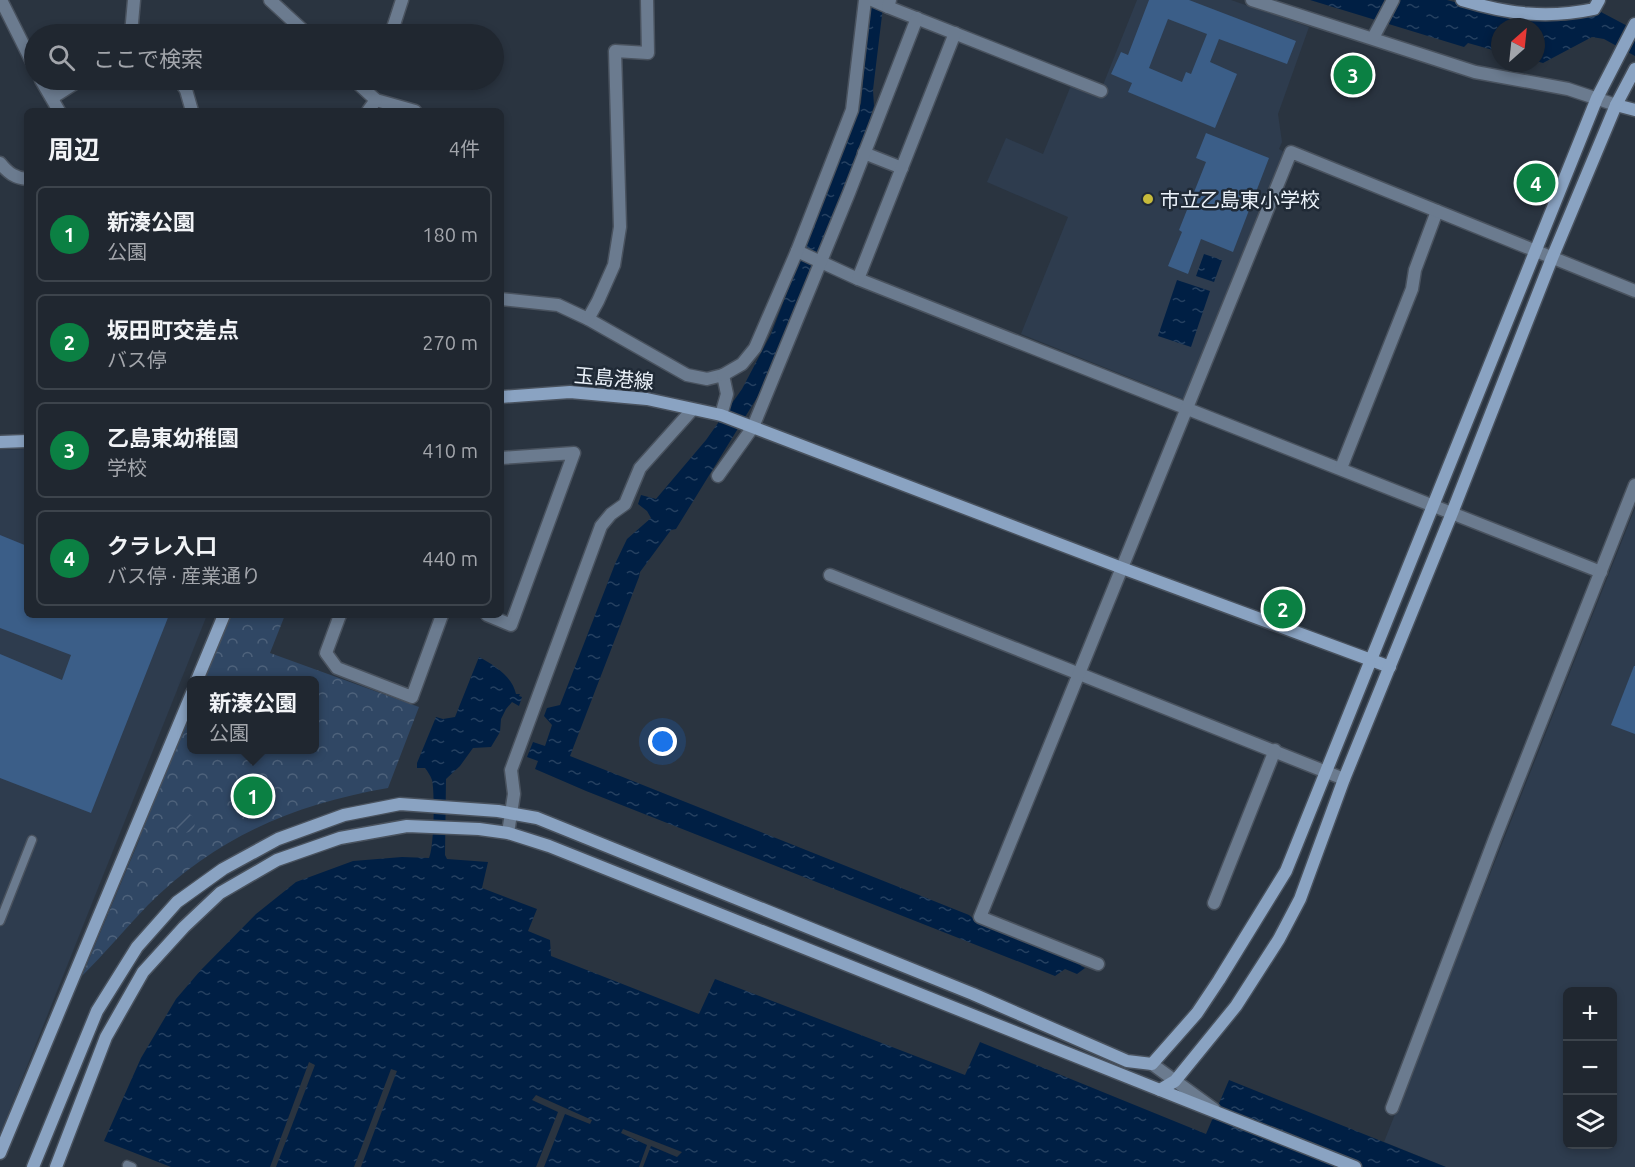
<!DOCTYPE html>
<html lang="ja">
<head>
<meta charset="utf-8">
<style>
	body { margin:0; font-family:Ubuntu,"Noto Sans JP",sans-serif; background:#2d333c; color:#f1f3f6 }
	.controls { position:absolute; right:18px; bottom:18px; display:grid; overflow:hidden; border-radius:9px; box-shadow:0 3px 9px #0003 }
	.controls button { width:54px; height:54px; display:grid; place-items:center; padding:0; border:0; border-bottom:2px solid #3d444c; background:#202730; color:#f1f3f6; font:30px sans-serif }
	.compass { position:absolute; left:1491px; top:18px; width:54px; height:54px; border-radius:50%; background:#202730; box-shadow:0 3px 9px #0003; rotate:27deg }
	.you { position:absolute; left:663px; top:742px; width:21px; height:21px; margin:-15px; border:4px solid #fff; border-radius:50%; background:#1a73e8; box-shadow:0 0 0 9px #1a73e833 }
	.badge { display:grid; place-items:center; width:39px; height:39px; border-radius:50%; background:#0b8043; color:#fff; font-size:20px; font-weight:700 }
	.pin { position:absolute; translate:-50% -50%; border:3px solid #fff; box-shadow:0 2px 6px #0006 }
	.popup { position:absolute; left:187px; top:676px; width:132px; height:78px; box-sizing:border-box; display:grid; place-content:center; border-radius:9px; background:#202730; filter:drop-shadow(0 2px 4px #0005); font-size:20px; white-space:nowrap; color:#a2a5ab }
	.popup b { font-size:22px; color:#f1f3f6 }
	.popup::after { content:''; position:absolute; left:50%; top:100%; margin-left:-12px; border:12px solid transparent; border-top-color:#202730 }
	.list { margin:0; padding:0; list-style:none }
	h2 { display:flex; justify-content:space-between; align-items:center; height:78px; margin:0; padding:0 24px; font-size:26px }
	h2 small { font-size:20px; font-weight:400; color:#a2a5ab }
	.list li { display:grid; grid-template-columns:39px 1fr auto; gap:18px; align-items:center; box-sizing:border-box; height:96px; margin:0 12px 12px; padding:0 12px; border:2px solid #3d444c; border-radius:9px }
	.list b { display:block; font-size:22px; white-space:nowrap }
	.list p { margin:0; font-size:20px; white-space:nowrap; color:#a2a5ab }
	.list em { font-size:20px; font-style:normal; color:#a2a5ab }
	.icon { flex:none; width:33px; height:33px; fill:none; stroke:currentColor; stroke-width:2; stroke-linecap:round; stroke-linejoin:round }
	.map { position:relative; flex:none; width:1635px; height:1167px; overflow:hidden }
	.search { position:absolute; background:#202730; box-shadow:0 3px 9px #0003; left:24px; top:24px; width:480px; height:66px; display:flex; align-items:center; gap:15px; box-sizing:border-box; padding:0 21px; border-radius:33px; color:#a2a5ab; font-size:22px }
	.panel { position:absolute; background:#202730; box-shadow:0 3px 9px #0003; left:24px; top:108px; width:480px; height:510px; border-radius:9px }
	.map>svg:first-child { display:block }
	.built { fill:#2e3c4e; fill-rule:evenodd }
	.forest { fill:url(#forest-crowns) }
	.garden { fill:url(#garden-furrows) }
	.water { fill:url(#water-ripples) }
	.pier { fill:#2a3440 }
	.building { fill:#3b5e88; fill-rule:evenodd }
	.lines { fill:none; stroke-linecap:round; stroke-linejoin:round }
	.lane-casing { stroke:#49525e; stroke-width:11 }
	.street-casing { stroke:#49525e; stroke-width:15 }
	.secondary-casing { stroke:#49525e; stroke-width:15 }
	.lane { stroke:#6b7b8f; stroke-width:8 }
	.street { stroke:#6b7b8f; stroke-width:12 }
	.secondary { stroke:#8aa3c2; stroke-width:12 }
	.poi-dot { fill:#c7bb3b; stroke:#202a36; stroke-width:2 }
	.labels { text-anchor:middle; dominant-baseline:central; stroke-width:5; stroke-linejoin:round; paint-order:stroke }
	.poi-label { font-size:20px; fill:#ebf2fa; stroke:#202a36; text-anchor:start }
	.street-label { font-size:20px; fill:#ebf2fa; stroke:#202a36 }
</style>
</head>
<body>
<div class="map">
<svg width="1635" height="1167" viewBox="0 0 1635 1167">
	<defs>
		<pattern id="forest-crowns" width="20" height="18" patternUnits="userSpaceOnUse" patternTransform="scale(1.5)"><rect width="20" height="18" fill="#304764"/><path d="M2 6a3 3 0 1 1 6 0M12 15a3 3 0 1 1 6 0" fill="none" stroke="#4e627b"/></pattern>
		<pattern id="garden-furrows" width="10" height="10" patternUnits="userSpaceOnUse" patternTransform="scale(1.5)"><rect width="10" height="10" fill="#304764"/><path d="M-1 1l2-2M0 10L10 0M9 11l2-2" fill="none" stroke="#4e627b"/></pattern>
		<pattern id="water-ripples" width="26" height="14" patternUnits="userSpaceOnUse" patternTransform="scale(1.5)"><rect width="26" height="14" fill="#001f44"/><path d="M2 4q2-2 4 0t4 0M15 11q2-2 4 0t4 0" fill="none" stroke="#254060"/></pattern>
	</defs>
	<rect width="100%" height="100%" fill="#2a3440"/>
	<g class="built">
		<polygon points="1137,0 1231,0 1309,27 1278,114 1282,142 1279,149 1284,152 1283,163 1186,400 1021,334 1068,217 987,182 1006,138 1043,154 1072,83 1099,95"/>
		<polygon points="27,449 27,615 207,615 0,1134 0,450"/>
		<path d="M1635,508V1167H1446L1384,1142ZM1568,992H1612V1144H1568Z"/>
	</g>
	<path class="forest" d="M231,615H285L270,653L419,707L388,788C295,804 216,837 148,905C126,928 105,953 82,976L140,838L138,836L141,834L191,712L192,750H314V680H204Z"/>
	<circle class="garden" cx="185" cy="823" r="10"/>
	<g class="water">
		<polygon points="871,0 883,7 873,90 874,106 860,149 771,370 758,396 676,529 671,530 640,572 639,577 570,756 969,915 976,921 1078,960 1081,966 1085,968 1077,974 1065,969 1055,976 586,791 535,769 538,761 527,757 533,742 545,746 552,725 544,716 547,708 560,705 615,564 627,539 651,518 647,511 638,504 641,495 656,499 706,440 742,389 771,334 861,103"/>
		<polygon points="1310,0 1447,0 1507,16 1525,19 1565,21 1601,12 1635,30 1635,56 1604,39 1592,37 1543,63 1536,61 1536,27 1500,27 1500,52 1468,43 1464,47"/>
		<polygon points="1204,254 1222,260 1214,282 1196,276"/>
		<polygon points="1177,280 1210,291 1191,347 1158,336"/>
		<path d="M479,657C494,665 512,676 516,694H520L519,696L522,697L519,706L512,702L506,709L501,719L500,732L491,747L473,748L460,766L446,779L445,855L447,859L488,862L482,888L537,909L528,931L550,940L551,956L699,1014L715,979L965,1075L980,1042L1206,1134L1229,1080L1446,1167H171L104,1141L141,1058L176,999L200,971L256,914L296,882L353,861L402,857L429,858C434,848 435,793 432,780C430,775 428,772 425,768H417V763L436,717L443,719L455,717Z"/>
	</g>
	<g class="pier">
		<polygon points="309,1062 315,1065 276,1167 270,1167"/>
		<polygon points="391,1069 397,1071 361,1167 354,1167"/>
		<polygon points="536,1095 592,1120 590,1124 565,1114 544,1167 536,1167 558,1112 532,1100"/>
		<polygon points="623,1129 682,1152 677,1157 651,1146 643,1167 639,1167 647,1145 621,1133"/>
	</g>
	<g class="building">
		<path d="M1149,0H1189L1296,41L1287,64L1219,39L1210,62L1237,74L1215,128L1128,92L1132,83L1111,74L1121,52L1128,55ZM1168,19L1207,34L1191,74L1186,72L1182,82L1149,68Z"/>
		<polygon points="1206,133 1269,158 1233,252 1201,239 1188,274 1168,266 1182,232 1179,230 1206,162 1196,158"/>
		<polygon points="0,535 27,546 27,615 169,615 91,813 0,778 0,654 62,680 71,655 0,628"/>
		<polygon points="1634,666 1635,666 1635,734 1611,725"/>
	</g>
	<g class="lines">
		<defs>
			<g id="lane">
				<polyline points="0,921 32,840"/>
				<polyline points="127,1165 132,1167"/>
			</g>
			<g id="street">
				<polyline points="1,0 34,66"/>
				<polyline points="270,0 307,34"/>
				<polyline points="872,0 888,7"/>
				<polyline points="890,0 888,7 1101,91"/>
				<polyline points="1252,0 1475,72 1568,89 1616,105"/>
				<polyline points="131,34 134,0"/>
				<polyline points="391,34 402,0"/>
				<polyline points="1373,38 1393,0"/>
				<polyline points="41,80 59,111"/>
				<polyline points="179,80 186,90 192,111"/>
				<polyline points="354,80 376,100 415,111"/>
				<polyline points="52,98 80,80"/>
				<polyline points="368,111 376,100"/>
				<polyline points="864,153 902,168"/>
				<path d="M0,163C8,173 15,178 27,179"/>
				<polyline points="797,251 858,279 1601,572"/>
				<polyline points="858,279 955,33"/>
				<polyline points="501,299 558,305 588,319 687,375 707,379 723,375 727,394 721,415"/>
				<polyline points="588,319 598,301 614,265 620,227 615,51 648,53 647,0"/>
				<polyline points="723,375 742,364 755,348 797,251 852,110 865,0"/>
				<polyline points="1341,468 1412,289 1415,270 1437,211"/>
				<polyline points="718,476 753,427 849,193 917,18"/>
				<polyline points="830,575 1344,779"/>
				<polyline points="340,615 326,653 337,668 412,697 442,615"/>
				<polyline points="487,615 511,625 574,453 501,458"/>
				<polyline points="508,833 514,794 511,770 601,526 611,514 625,504 640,468 692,410"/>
				<polyline points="1214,903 1275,750"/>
				<polyline points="1098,964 980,917 1291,152 1635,291"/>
				<polyline points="1152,1064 1214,1109"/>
				<polyline points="1392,1108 1495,838 1635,485"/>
			</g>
			<g id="secondary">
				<path d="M1462,0C1508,14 1547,19 1594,9L1599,0"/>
				<polyline points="1616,105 1635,110"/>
				<polyline points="501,397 570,392 647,399 721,415 1122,568 1390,667"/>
				<polyline points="0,442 27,441"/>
				<polyline points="197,680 224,615"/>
				<polyline points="1160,1090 1355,1167"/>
				<polyline points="0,1153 192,693"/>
				<polyline points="33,1167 97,1011 137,947 177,902 223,869 278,839 344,815 400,804 498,811 537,818 973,994 1127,1061 1152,1064 1197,1013 1219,980 1286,871 1597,98 1635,24"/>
				<polyline points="56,1167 106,1037 143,972 184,927 220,893 277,860 340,838 407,826 479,829 508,833 549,846 1160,1090 1175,1081 1236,1006 1279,939 1300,899 1344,779 1452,513 1552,258 1616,105 1635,69"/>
			</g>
		</defs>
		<use href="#lane" class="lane-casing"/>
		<use href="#street" class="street-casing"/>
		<use href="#secondary" class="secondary-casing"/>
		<use href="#lane" class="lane"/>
		<use href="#street" class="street"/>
		<use href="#secondary" class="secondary"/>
	</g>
	<circle class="poi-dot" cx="1148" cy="199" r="6"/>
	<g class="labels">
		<g class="poi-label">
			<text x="1160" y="199">市立乙島東小学校</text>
		</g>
		<g class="street-label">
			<text transform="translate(614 378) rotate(5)">玉島港線</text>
		</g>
	</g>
</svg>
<div class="controls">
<button>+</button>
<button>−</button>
<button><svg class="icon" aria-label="layers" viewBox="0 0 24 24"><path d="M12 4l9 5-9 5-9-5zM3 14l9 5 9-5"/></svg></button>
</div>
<svg class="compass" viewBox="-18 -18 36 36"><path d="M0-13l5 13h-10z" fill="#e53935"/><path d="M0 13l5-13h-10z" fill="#a2a5ab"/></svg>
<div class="you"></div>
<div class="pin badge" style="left:253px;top:796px">1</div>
<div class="popup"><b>新湊公園</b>公園</div>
<div class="pin badge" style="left:1283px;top:609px">2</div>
<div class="pin badge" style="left:1353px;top:75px">3</div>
<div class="pin badge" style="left:1536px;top:183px">4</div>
<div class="search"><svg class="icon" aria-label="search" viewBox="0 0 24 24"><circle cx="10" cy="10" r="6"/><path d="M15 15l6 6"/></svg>ここで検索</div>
<section class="panel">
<h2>周辺<small>4件</small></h2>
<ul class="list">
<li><span class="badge">1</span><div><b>新湊公園</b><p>公園</p></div><em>180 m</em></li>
<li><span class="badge">2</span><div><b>坂田町交差点</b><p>バス停</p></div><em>270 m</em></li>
<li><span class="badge">3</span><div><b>乙島東幼稚園</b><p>学校</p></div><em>410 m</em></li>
<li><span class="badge">4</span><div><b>クラレ入口</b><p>バス停 · 産業通り</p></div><em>440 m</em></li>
</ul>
</section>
</div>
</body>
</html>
